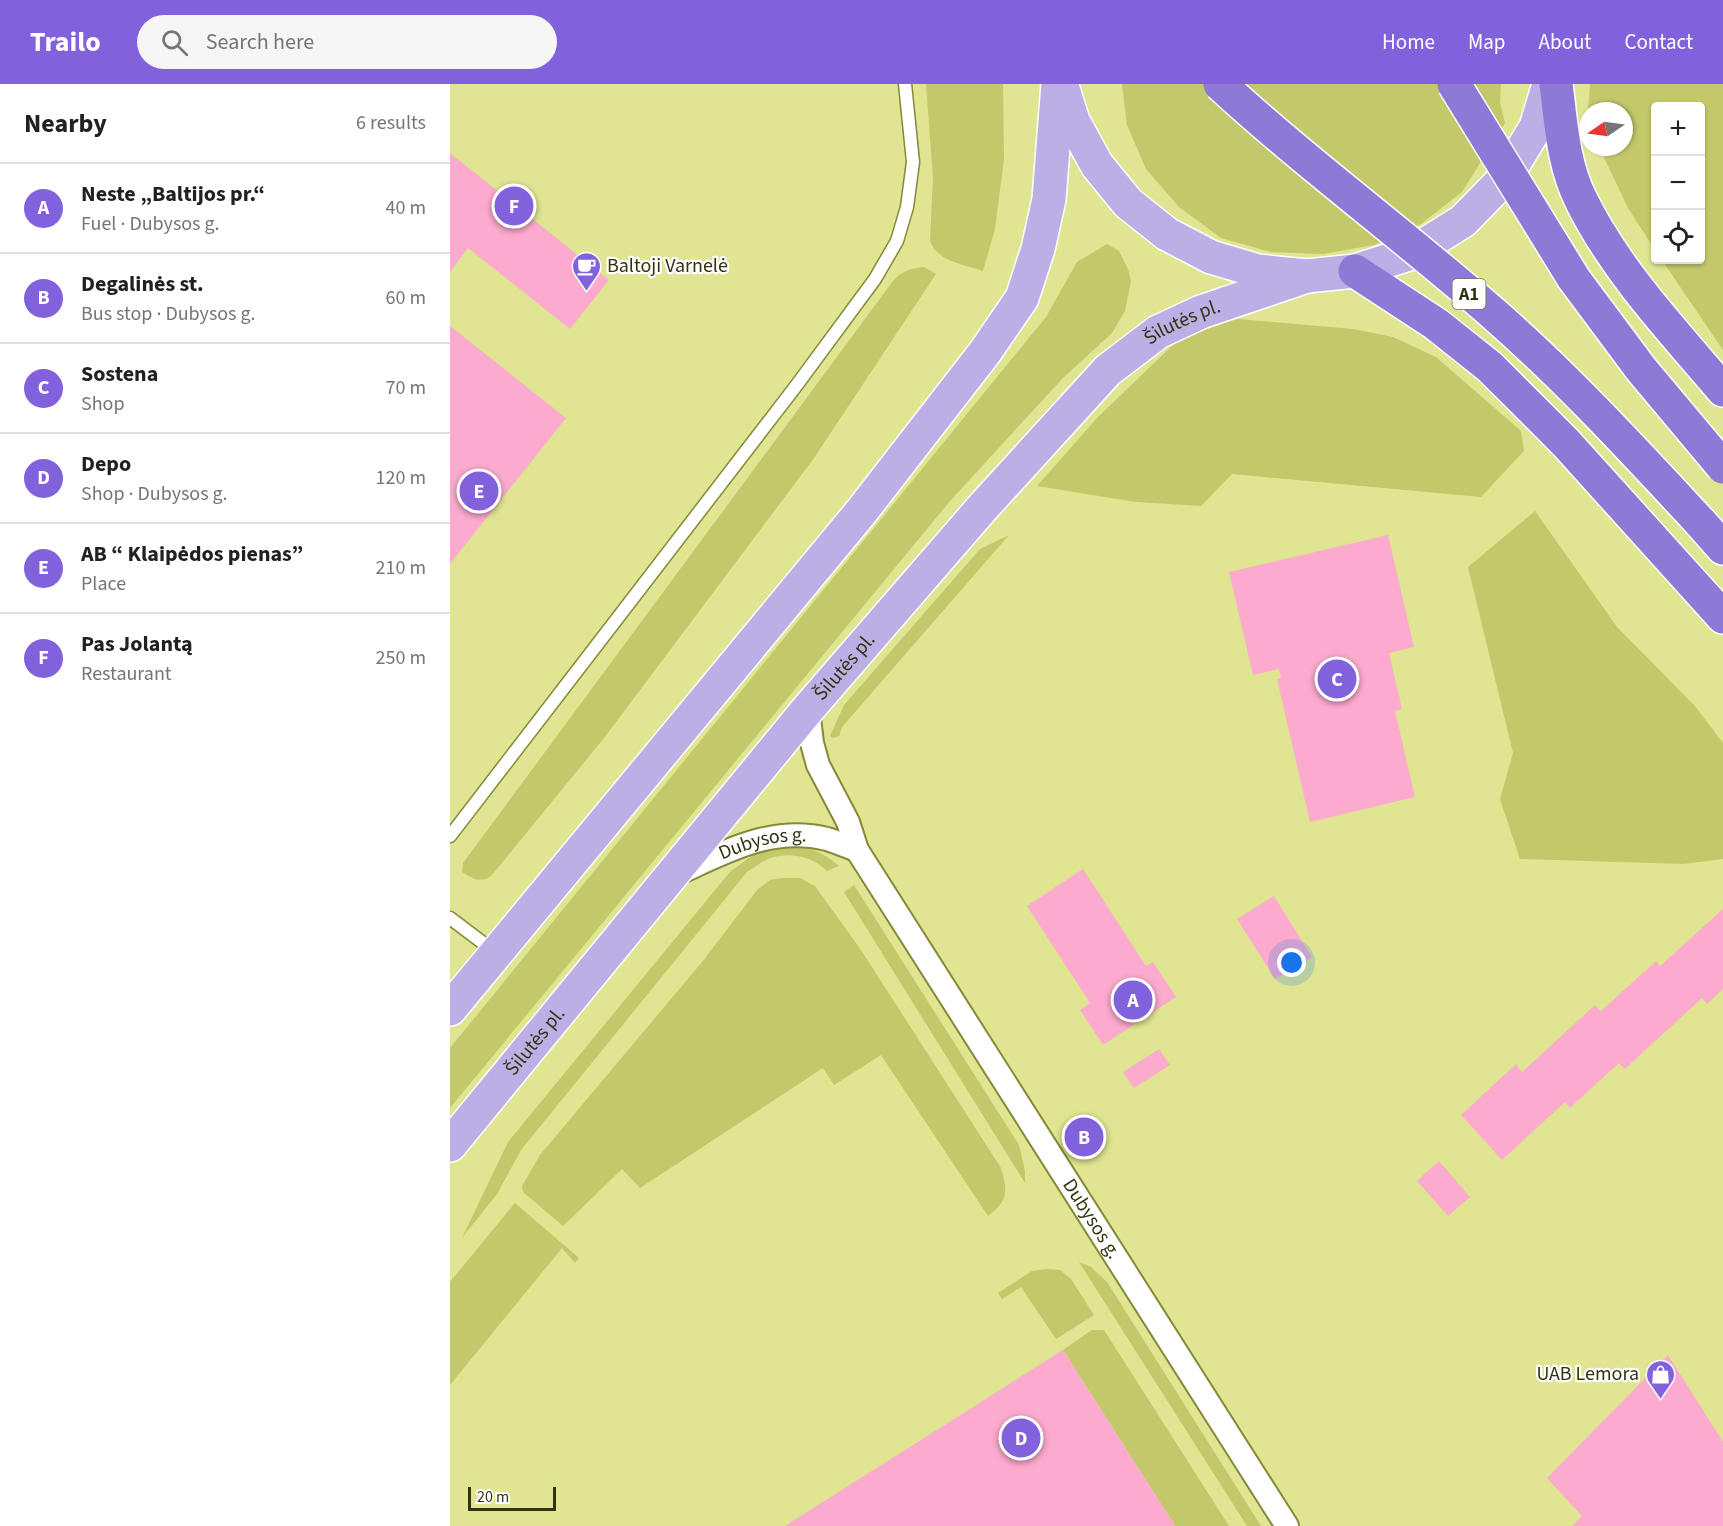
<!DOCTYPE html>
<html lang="en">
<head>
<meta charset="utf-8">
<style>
	body { margin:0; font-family:"Source Sans 3",sans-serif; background:#f6f6f6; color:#202124 }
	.controls { position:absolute; right:18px; top:18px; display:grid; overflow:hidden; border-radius:6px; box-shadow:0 2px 4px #0004 }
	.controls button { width:54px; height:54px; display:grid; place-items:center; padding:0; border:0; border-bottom:2px solid #e0e0e0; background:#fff; color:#202124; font:30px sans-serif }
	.compass { position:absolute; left:1129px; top:18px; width:54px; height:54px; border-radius:50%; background:#fff; box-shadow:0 2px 4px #0004; rotate:257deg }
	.scale { position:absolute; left:18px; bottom:15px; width:88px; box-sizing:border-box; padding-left:6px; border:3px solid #323411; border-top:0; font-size:16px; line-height:21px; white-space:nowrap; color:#323411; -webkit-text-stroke:4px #fff; paint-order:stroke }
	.you { position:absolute; left:842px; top:879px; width:21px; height:21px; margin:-15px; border:4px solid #fff; border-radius:50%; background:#1a73e8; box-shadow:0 0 0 9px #1a73e833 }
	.badge { display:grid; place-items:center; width:39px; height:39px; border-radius:50%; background:#8161dc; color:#fff; font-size:20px; font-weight:700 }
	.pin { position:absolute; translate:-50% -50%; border:3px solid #fff; box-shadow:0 2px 6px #0006 }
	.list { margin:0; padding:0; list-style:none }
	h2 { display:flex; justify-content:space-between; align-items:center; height:78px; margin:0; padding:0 24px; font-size:26px }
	h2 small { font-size:20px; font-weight:400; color:#757577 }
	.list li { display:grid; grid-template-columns:39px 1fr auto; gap:18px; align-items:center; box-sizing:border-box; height:90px; padding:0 24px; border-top:2px solid #e0e0e0 }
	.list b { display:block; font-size:22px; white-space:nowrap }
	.list p { margin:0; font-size:20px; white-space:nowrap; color:#757577 }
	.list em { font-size:20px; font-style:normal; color:#757577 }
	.icon { flex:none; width:33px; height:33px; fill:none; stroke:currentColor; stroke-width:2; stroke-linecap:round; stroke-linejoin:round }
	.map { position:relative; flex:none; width:1273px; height:1442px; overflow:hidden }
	header { display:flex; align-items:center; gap:36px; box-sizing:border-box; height:84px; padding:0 30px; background:#8161dc; color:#fff }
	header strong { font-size:28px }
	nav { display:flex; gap:33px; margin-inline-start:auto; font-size:21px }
	.search { width:420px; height:54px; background:#f6f6f6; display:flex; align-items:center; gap:15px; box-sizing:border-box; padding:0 21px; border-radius:33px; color:#757577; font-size:22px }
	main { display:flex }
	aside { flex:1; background:#fff }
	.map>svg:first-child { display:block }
	.green { fill:#c3c86b }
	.building { fill:#fcaace }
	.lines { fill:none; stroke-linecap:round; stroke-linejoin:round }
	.lane-casing { stroke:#868937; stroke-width:15 }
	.street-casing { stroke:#868937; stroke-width:26 }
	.primary-casing { stroke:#fff; stroke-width:36 }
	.highway-casing { stroke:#fff; stroke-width:36 }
	.lane { stroke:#fff; stroke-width:12 }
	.street { stroke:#fff; stroke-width:22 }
	.primary { stroke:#bbafe6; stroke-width:33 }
	.highway { stroke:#8d79d6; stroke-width:33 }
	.highway-bridge-casing { stroke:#fff; stroke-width:36; stroke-linecap:butt }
	.highway-bridge { stroke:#8d79d6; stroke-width:33 }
	.labels { text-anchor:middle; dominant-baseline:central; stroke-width:4.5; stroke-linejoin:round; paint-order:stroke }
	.shield { fill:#fff; stroke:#707158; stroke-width:1.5 }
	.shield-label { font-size:18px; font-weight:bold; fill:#323411 }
	.poi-label { font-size:20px; fill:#323411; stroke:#fff; text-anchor:start }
	.street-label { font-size:20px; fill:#323411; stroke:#fff }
</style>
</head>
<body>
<header>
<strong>Trailo</strong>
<div class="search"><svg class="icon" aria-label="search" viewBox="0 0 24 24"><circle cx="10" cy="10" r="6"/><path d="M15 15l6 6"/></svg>Search here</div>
<nav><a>Home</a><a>Map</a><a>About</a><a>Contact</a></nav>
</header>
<main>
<aside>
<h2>Nearby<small>6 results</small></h2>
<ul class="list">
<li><span class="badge">A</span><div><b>Neste „Baltijos pr.“</b><p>Fuel · Dubysos g.</p></div><em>40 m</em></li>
<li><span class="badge">B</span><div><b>Degalinės st.</b><p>Bus stop · Dubysos g.</p></div><em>60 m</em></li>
<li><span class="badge">C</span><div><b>Sostena</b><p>Shop</p></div><em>70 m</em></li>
<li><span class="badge">D</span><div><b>Depo</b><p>Shop · Dubysos g.</p></div><em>120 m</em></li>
<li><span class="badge">E</span><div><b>AB “ Klaipėdos pienas”</b><p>Place</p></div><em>210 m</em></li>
<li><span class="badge">F</span><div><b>Pas Jolantą</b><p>Restaurant</p></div><em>250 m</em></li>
</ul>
</aside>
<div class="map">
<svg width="1273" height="1442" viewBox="0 0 1273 1442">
	<rect width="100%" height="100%" fill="#dfe591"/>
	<g class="green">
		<path d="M476,0H553L554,75L545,145L533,187C513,180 488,178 480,157L483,94Z"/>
		<polygon points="672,0 1051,0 1050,19 1055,39 1012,108 971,140 924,161 873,170 821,168 771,154 729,123 696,85 677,41"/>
		<polygon points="1140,0 1273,0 1273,266 1212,176 1250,176 1250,22 1206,22 1205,166 1178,124 1149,63 1174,63 1174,27 1138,27"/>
		<polygon points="657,160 669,167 678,185 681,197 675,227 662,249 612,295 500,417 0,1024 0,964 596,233 627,178"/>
		<path d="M474,183L486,190L364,374L154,654L42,791C32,800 23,795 12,788L13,779L443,197C451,187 462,184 474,183Z"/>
		<polygon points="777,234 903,245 943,253 986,273 1071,347 1074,367 1031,413 782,390 751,422 686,418 587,402 648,333 725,259 749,245"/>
		<polygon points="1085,427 1167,543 1244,621 1273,659 1273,775 1233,780 1070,775 1050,715 1063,669 1018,483"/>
		<polygon points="559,451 392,643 389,652 383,654 380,652 394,621 530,465"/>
		<path d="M339,760C359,763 373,768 389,782L377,787C363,772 337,767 318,775C311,778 304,784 297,788L71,1066L47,1110L12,1154L58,1058L279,789C301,772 310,764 339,760Z"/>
		<path d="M332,794H350L365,802L411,866L551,1084C558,1107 558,1117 538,1132L431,971L384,1001L373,984L190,1104L172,1085L113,1142L73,1108L72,1102L90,1071L252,878L308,805L320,796Z"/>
		<polygon points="404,801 569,1061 575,1087 575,1099 394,808"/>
		<polygon points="65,1119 129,1174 125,1179 112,1164 0,1301 0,1198"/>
		<polygon points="629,1178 641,1183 657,1198 811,1442 797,1442"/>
		<polygon points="596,1185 610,1186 621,1195 644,1231 606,1255 571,1203 552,1215 548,1209 582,1187"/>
		<polygon points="642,1246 654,1246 779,1442 725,1442 613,1266"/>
	</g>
	<g class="building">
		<polygon points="0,69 159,196 120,245 18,164 0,188"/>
		<polygon points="0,242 116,334 0,480"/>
		<polygon points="938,451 964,563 939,569 952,625 945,627 965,713 860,738 827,595 831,594 829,585 803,591 779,488"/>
		<polygon points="633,785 696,882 703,878 726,913 653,961 630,926 640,919 577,822"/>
		<polygon points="824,812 862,873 825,895 787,835"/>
		<polygon points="1273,825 1273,905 1257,920 1252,914 1175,985 1169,979 1120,1024 1115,1018 1052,1076 1011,1031 1066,980 1072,988 1145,921 1151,927 1206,877 1210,882"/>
		<polygon points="709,965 720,981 684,1004 673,988"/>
		<polygon points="989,1077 1020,1113 998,1132 967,1097"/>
		<polygon points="613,1266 725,1442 335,1442"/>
		<polygon points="1218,1271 1273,1358 1273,1442 1122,1442 1132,1432 1097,1394"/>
	</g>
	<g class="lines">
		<defs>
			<g id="lane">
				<polyline points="0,752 346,302 425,195 447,157 457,123 463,78 455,0"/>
				<polyline points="0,834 45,868"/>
			</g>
			<g id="street">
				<path id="s1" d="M358,625L362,659L368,681L398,738L407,766L837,1442"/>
				<path id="s2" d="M227,790C275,768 322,741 377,755C387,758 398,763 407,766"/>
			</g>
			<g id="primary">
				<polyline points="613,5 623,37 647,81 678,119 717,150 761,173 808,187 857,192 905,187 962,169 1013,137 1055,94 1086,43 1099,0"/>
				<polyline points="0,925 411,428 535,268 572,214 588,165 599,115 608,0"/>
				<path id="s3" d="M0,1061L358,625L533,423L658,286L708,248L751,228L857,192"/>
			</g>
			<g id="highway">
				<path d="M1106,0C1111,39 1113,80 1131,116C1166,187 1222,246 1273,306"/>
				<polyline points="905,187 986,240 1040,283 1116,359 1273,533"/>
				<polyline points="1250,438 1273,464"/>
			</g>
		</defs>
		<use href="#lane" class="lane-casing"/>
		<use href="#street" class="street-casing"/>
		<use href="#primary" class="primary-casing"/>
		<use href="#highway" class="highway-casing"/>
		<use href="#lane" class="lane"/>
		<use href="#street" class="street"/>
		<use href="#primary" class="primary"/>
		<use href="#highway" class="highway"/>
		<defs>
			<g id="highway-bridge">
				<path d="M770,0C858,81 955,152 1045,231C1118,295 1184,367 1250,438"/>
				<polyline points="1004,0 1124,195 1191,285 1273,383"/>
			</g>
		</defs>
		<use href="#highway-bridge" class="highway-bridge-casing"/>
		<use href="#highway-bridge" class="highway-bridge"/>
	</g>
	<defs>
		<symbol id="cafe-pin" viewBox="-11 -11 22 30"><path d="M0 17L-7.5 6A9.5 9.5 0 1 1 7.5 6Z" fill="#8161dc" stroke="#fff"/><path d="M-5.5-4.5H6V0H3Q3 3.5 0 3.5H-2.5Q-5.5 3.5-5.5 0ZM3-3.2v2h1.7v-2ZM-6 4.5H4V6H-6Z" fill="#fff"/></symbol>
		<symbol id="shop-pin" viewBox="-11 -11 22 30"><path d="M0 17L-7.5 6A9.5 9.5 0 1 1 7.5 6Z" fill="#8161dc" stroke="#fff"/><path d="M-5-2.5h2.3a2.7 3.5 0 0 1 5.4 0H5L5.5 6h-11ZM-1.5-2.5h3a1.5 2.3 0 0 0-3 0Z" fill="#fff"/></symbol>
	</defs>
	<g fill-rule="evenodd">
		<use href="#cafe-pin" x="120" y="166" width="33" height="45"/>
		<use href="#shop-pin" x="1194" y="1274" width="33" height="45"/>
	</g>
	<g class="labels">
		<rect class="shield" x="1002.5" y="195" width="33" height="30" rx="4.5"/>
		<g class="shield-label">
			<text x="1019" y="210">A1</text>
		</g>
		<g class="poi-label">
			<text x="157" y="182">Baltoji Varnelė</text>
			<text x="1189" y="1290" text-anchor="end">UAB Lemora</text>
		</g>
		<g class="street-label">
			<text stroke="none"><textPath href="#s3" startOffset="1106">Šilutės pl.</textPath></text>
			<text stroke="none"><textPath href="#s3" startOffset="620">Šilutės pl.</textPath></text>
			<text stroke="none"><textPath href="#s2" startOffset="92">Dubysos g.</textPath></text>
			<text stroke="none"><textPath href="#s3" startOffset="134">Šilutės pl.</textPath></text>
			<text stroke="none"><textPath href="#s1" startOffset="588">Dubysos g.</textPath></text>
		</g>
	</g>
</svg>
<div class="controls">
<button>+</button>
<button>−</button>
<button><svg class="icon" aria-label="locate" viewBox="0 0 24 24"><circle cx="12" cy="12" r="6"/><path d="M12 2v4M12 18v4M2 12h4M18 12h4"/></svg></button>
</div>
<svg class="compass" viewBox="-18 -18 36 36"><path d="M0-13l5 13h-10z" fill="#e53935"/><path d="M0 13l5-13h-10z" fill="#757577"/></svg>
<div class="scale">20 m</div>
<div class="you"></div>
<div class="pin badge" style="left:683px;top:916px">A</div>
<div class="pin badge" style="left:634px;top:1053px">B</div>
<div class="pin badge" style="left:887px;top:595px">C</div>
<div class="pin badge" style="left:571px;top:1354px">D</div>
<div class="pin badge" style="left:29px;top:407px">E</div>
<div class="pin badge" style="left:64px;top:122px">F</div>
</div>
</main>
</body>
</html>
